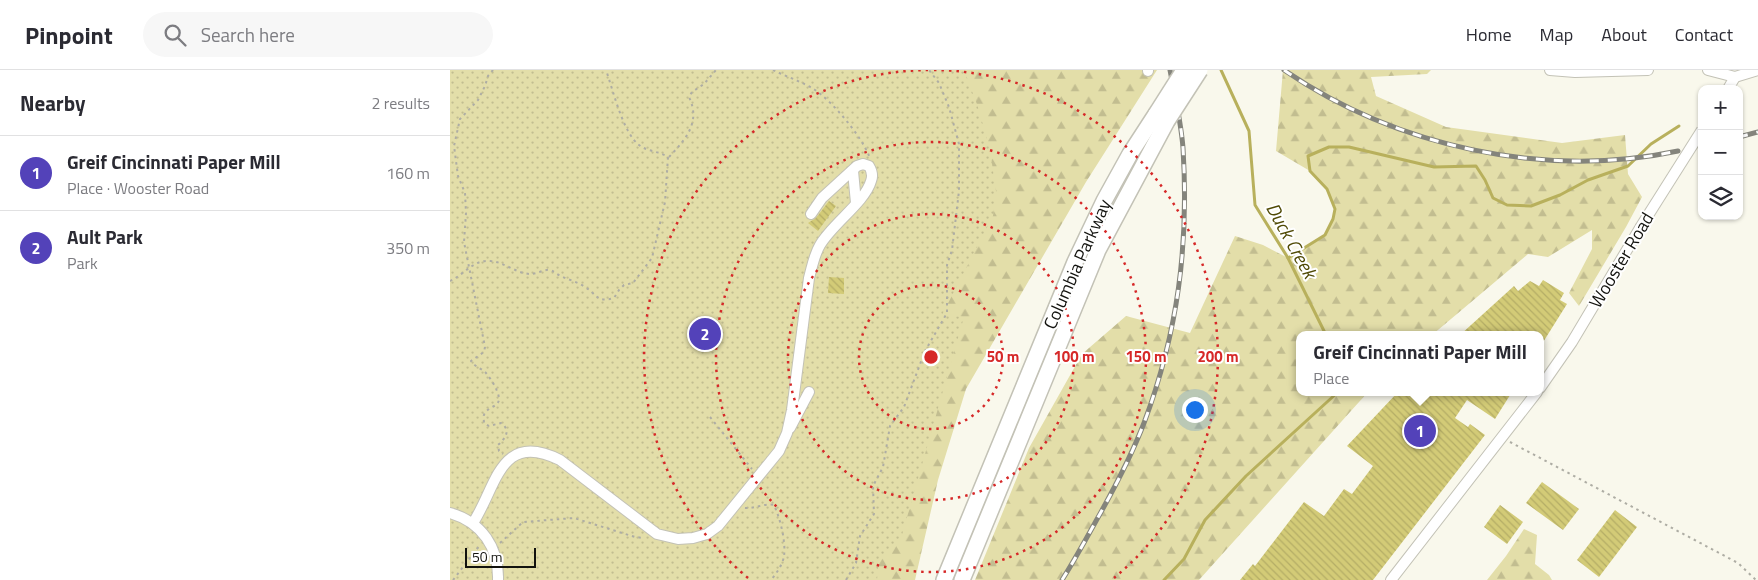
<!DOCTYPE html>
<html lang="en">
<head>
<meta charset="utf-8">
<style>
	body { margin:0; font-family:"Titillium Web",sans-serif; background:#f7f7f7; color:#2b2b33 }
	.controls { position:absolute; right:15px; top:15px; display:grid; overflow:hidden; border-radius:10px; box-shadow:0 1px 4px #0004 }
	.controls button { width:45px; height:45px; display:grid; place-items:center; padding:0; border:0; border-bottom:1px solid #e1e1e2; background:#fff; color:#2b2b33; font:25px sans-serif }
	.scale { position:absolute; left:15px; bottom:12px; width:71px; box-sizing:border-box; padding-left:5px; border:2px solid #12120e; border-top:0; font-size:14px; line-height:18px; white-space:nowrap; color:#12120e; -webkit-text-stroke:4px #fff; paint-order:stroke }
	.you { position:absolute; left:744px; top:339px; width:18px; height:18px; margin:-12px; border:4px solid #fff; border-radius:50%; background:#1a73e8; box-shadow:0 0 0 8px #1a73e833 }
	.badge { display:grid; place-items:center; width:32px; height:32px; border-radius:50%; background:#5342b9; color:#fff; font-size:16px; font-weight:700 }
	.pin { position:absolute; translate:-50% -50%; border:2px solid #fff; box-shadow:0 1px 5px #0006 }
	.popup { position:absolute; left:846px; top:261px; width:248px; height:65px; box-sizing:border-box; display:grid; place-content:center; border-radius:10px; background:#fff; filter:drop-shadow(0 1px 4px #0005); font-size:16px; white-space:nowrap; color:#7c7c81 }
	.popup b { font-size:19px; color:#2b2b33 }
	.popup::after { content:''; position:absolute; left:50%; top:100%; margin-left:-10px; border:10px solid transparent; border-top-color:#fff }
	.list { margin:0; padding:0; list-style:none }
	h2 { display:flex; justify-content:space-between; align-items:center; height:65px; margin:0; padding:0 20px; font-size:21px }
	h2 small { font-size:16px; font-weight:400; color:#7c7c81 }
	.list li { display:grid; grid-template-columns:32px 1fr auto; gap:15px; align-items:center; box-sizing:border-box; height:75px; padding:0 20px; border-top:1px solid #e1e1e2 }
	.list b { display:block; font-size:19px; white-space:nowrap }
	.list p { margin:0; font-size:16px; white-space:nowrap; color:#7c7c81 }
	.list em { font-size:16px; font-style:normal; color:#7c7c81 }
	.icon { flex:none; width:28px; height:28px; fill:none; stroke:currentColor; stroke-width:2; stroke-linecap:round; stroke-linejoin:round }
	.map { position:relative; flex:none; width:1308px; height:510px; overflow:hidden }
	header { display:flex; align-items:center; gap:30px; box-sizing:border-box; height:70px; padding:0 25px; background:#fff; border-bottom:1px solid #e1e1e2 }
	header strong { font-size:24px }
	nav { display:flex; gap:28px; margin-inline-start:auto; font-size:18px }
	.search { width:350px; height:45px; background:#f7f7f7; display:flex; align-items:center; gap:12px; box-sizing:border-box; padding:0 18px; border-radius:28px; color:#7c7c81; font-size:19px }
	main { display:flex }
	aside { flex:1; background:#fff }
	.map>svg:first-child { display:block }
	.forest { fill:url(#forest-firs) }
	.park { fill:url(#park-dots) }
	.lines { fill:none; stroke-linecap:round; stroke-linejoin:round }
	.stream { stroke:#b8b05c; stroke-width:3 }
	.building { fill:url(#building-back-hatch) }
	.minor-casing { stroke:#c3c2b6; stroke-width:12 }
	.highway-casing { stroke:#c3c2b6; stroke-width:18 }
	.path { stroke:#aeada4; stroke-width:2; stroke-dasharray:2.5 4; stroke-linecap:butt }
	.minor { stroke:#fff; stroke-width:10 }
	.highway { stroke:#fff; stroke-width:15 }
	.rail-casing { stroke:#84847c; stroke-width:5 }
	.rail { stroke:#fff; stroke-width:3; stroke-dasharray:9; stroke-linecap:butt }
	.minor-bridge-casing { stroke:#c3c2b6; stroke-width:12; stroke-linecap:butt }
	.highway-bridge-casing { stroke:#c3c2b6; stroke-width:18; stroke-linecap:butt }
	.minor-bridge { stroke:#fff; stroke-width:10 }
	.highway-bridge { stroke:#fff; stroke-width:15 }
	.ring { fill:none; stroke:#d62828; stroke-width:2.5; stroke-dasharray:2.5 5 }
	.labels { text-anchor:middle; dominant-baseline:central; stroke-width:4; stroke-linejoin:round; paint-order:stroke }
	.street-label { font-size:18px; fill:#12120e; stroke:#fff }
	.water-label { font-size:19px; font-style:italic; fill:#504a05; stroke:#fff }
	.centre { fill:#d62828; stroke:#fff; stroke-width:2.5 }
	.ring-label { font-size:15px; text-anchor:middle; font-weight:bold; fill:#d62828; stroke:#fff; stroke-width:4; stroke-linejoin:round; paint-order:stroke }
</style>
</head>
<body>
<header>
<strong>Pinpoint</strong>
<div class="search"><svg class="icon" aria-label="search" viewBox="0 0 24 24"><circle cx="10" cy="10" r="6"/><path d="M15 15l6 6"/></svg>Search here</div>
<nav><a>Home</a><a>Map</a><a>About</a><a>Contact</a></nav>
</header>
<main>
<aside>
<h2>Nearby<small>2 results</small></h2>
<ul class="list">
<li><span class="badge">1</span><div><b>Greif Cincinnati Paper Mill</b><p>Place · Wooster Road</p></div><em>160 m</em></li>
<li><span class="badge">2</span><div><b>Ault Park</b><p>Park</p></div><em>350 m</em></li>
</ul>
</aside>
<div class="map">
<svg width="1308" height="510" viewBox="0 0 1308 510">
	<defs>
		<pattern id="forest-firs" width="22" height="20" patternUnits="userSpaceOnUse" patternTransform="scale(1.25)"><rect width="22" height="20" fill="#e3dea9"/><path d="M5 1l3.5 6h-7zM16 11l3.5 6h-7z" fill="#c2bd90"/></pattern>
		<pattern id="park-dots" width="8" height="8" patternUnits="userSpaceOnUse" patternTransform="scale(1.25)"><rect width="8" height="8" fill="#e3dea9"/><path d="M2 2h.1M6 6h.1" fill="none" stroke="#c2bd90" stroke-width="1.8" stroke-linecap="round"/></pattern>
		<pattern id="building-back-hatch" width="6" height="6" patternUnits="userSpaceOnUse" patternTransform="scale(1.25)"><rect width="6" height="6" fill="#d3cb77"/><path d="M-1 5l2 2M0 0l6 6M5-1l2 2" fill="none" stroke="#b4ad66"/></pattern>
	</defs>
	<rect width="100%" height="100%" fill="#f9f8ec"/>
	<g class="forest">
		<polygon points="398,0 707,0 636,112 516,319 488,410 465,510 59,510"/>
		<polygon points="833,0 981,0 977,4 921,7 926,26 996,57 1112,73 1175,65 1178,104 1192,127 1176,157 1129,236 1119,223 1142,179 1142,160 1098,187 1078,184 982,265 850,265 850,322 918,322 749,510 525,510 579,378 632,284 676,246 740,263 785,166 813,175 838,188 875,165 883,149 885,139 877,119 860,101 826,81"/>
		<polygon points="1074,459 1087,465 1085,494 1099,505 1102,510 1037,510 1056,486"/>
	</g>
	<polygon class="park" points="0,0 514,0 528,37 540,80 546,121 543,146 492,245 514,247 450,472 429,490 427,510 0,510"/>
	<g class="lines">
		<g class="stream">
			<polyline points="771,0 799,61 805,135 838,188 876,265"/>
			<polyline points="838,188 875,165 883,149 885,139 877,119 860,101 858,86 879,77 899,77 984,97 1026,96 1035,110 1043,128 1057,135 1081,136 1110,125 1138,110 1178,96 1201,74 1229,56"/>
			<polyline points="714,510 734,489 755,450 796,406 888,322"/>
		</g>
	</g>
	<g class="building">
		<polygon points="379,131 386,136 368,161 358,153 366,148"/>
		<polygon points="379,207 394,208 394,224 378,223"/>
		<polygon points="1093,210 1114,223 1110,230 1117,234 1090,277 1090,265 1010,265 1064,216 1068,221 1080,211 1089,216"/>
		<polygon points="948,322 1062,322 1045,349 1017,330 1005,348 1018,357 1020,354 1035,365 923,510 790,510 803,494 805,496 854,432 874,446 894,419 902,424 923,396 897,376"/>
		<polygon points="1092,412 1129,439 1113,460 1076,433"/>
		<polygon points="1050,435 1073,452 1057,474 1034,457"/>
		<polygon points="1165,440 1187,457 1149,507 1127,490"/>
	</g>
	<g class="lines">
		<defs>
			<g id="minor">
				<polyline points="698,0 698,1"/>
				<polyline points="1100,0 1125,2 1198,0"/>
				<polyline points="1258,0 1285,7"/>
				<polyline points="1285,7 1308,0"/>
				<polyline points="1278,19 1285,7"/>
				<polyline points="403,101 406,133"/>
				<polyline points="1090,318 1122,272 1190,158"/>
				<polyline points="340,358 359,322"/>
				<path d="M0,443C32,452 49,478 48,510"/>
				<path d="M23,453C47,416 50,360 110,390L207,464L228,469L243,468L257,464L268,456L329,381L337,363L342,340L359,208C362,197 364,185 370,175C382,154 415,132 421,111C423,106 422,101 419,96L413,94L407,96L372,128L361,144"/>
				<polyline points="941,510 1087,322"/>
			</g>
			<g id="highway">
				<polyline points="494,510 625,192 654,131 680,84 706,44"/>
				<polyline points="512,510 648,180 717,51"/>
			</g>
		</defs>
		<use href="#minor" class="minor-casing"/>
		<use href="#highway" class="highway-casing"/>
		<g class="path">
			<path d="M43,0L38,6L35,16L28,30L10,49L4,76L8,106L15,123L16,143L14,172L35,277L34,282L21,291C25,297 31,298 36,303C41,309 48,320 49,328C50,337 36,337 34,345C33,347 34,350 34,353L39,356L51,353C61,360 56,368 48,375L49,381L53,384"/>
			<path d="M323,0C337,7 353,12 365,20C383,32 412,67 419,86"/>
			<path d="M219,87C236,69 251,52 239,27L242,22L254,14L266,0"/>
			<path d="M0,211C14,205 23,189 41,191C54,192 67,204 81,204C87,204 94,199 100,200C103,201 104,202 107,204C115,209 126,211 135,217C148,225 146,233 164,228L169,220L174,215L183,213L202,188L215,132L218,87C209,81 198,82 189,75C173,63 163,20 156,0"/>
			<polyline points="260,347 302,399"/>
			<polyline points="1060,372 1288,493 1306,510"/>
			<path d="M295,438C305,439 313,433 324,435C330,448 336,471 334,486C333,494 326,504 321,510"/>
			<polyline points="50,473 73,452 124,448 185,467 194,468"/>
			<polyline points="3,510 30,475"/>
			<polyline points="396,510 406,493 410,466 424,444 423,416 433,397 440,356 454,337 475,281 497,243 497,195 502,180 509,121 509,74 499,37 489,13 479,0"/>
		</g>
		<use href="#minor" class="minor"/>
		<use href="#highway" class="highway"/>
		<defs>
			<g id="rail">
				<path d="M834,0C946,77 1095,109 1228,81"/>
				<polyline points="1289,67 1308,62"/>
				<polyline points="1249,76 1252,75"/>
				<path d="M612,510C624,491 635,471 646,451C664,419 681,387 694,353C728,262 739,175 733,78C731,52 725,26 720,0"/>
			</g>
		</defs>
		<use href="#rail" class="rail-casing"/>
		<use href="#rail" class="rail"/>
		<defs>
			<polyline id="minor-bridge" points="1190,158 1252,60"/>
			<g id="highway-bridge">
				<polyline points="706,44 734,0"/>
				<polyline points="717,51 750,0"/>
			</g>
		</defs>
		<use href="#minor-bridge" class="minor-bridge-casing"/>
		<use href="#highway-bridge" class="highway-bridge-casing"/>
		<use href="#minor-bridge" class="minor-bridge"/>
		<use href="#highway-bridge" class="highway-bridge"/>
	</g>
	<g class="ring">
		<circle cx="481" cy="287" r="72"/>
		<circle cx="481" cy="287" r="143"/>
		<circle cx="481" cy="287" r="215"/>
		<path d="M298 508A287 287 0 0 1 478 0M484 0A287 287 0 0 1 664 508"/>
	</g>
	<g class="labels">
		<g class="street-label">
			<text transform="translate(1171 190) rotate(-59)">Wooster Road</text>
			<text transform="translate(627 194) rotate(-66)">Columbia Parkway</text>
		</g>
		<g class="water-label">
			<text transform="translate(842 170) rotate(61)">Duck Creek</text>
		</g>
	</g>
	<circle cx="481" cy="287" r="8" class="centre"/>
	<g class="ring-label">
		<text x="553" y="292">50 m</text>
		<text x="624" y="292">100 m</text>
		<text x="696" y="292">150 m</text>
		<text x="768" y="292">200 m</text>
	</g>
</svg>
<div class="controls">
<button>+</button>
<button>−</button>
<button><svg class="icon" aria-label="layers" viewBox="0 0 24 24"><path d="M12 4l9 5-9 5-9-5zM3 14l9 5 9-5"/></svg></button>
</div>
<div class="scale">50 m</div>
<div class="you"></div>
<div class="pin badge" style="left:970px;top:361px">1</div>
<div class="popup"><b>Greif Cincinnati Paper Mill</b>Place</div>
<div class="pin badge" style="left:255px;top:264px">2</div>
</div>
</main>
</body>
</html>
